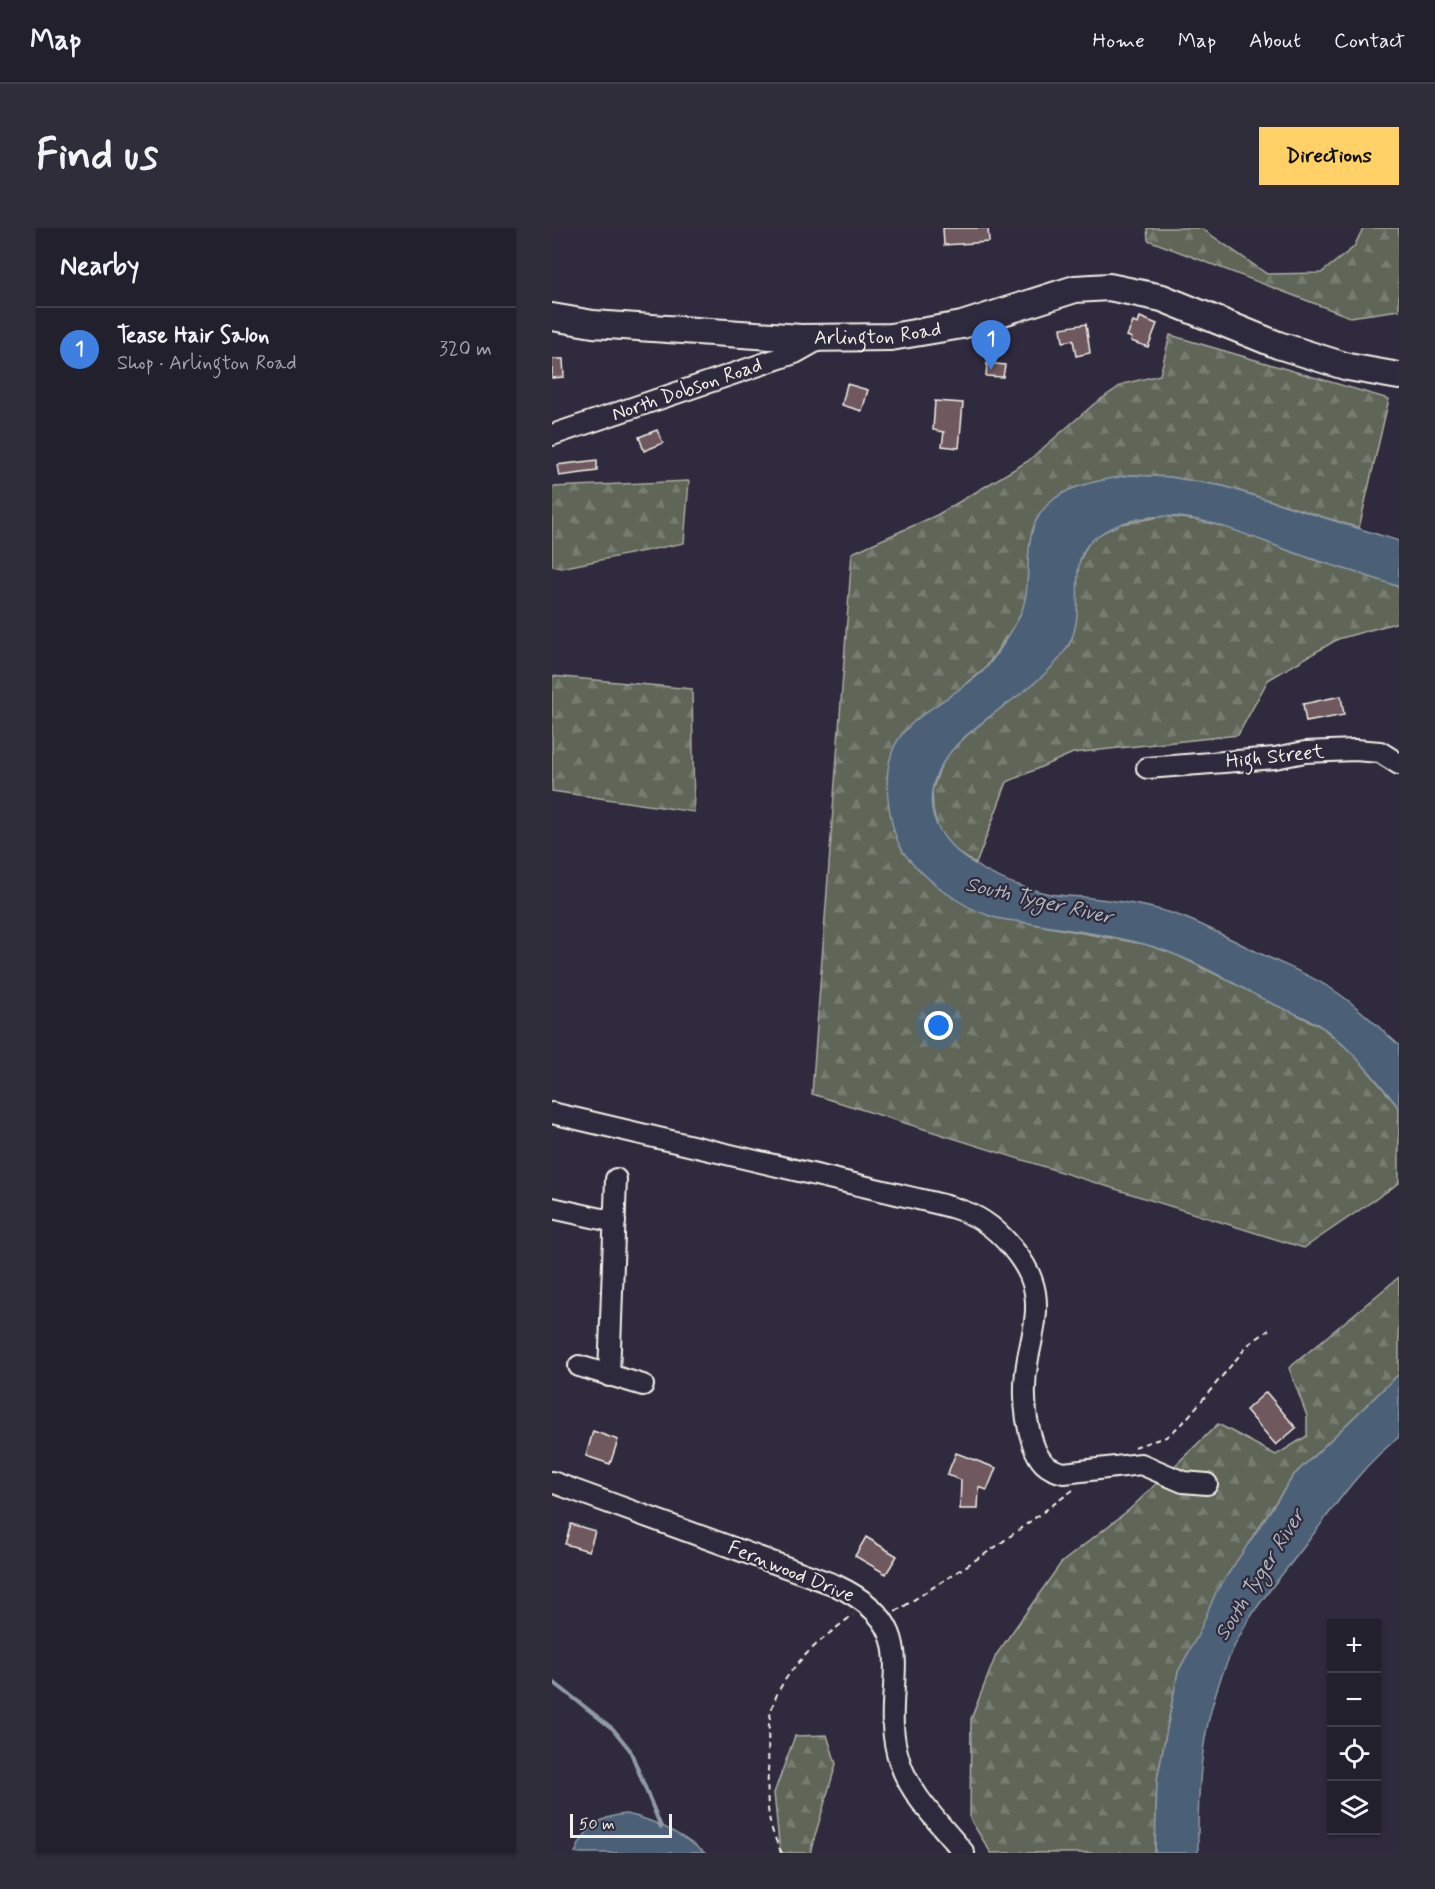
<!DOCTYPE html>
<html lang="en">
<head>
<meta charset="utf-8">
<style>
	body { margin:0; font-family:Mynerve,sans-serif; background:#2f2d3a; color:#f1f3f6 }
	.controls { position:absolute; right:18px; bottom:18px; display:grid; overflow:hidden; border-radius:0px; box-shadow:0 2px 4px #0004 }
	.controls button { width:54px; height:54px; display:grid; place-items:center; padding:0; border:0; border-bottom:2px solid #403e4a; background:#23202e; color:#f1f3f6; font:30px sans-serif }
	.scale { position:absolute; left:18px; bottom:15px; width:102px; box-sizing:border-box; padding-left:6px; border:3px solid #f4f1e8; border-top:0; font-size:16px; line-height:21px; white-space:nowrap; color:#f4f1e8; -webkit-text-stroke:4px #2f2a3d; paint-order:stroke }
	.you { position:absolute; left:387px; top:798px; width:21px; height:21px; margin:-15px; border:4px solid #fff; border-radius:50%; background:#1a73e8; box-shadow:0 0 0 9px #1a73e833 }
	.badge { display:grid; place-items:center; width:39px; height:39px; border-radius:50%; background:#ffd166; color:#fff; font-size:20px; font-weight:700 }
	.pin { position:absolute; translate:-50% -50px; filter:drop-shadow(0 2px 3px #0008) }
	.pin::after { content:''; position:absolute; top:32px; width:21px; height:18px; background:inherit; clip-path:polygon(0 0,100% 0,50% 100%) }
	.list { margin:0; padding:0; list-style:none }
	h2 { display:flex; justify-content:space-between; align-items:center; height:78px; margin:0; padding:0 24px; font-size:26px }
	h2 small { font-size:20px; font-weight:400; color:#a3a3aa }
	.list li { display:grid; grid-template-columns:39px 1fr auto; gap:18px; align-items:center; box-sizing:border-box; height:84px; padding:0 24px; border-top:2px solid #403e4a }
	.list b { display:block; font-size:22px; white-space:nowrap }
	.list p { margin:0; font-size:20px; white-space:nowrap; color:#a3a3aa }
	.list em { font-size:20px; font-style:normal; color:#a3a3aa }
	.icon { flex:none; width:33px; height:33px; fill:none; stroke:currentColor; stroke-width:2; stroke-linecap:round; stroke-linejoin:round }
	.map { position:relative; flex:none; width:847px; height:1625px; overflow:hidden; border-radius:0px }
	header { display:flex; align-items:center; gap:36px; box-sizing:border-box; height:84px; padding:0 30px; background:#23202e; border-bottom:2px solid #403e4a }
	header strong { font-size:28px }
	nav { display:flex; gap:33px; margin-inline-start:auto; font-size:21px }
	.intro { display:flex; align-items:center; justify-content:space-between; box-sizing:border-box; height:144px; padding:0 36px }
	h1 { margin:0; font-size:42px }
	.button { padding:15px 27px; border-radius:0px; background:#ffd166; color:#111; font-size:21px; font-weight:700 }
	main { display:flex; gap:36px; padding:0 36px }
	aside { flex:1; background:#23202e; border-radius:0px; box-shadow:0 2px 4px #0004 }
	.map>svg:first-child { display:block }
	.forest { fill:url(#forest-firs); stroke:#aaaca0; stroke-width:1.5 }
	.water { fill:#4c6077; stroke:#8f9aa4; stroke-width:1.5 }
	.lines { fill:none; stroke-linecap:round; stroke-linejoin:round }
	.stream { stroke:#8f9aa4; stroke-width:4 }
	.building { fill:#6f585e; stroke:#f4f1e8; stroke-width:1.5 }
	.minor-casing { stroke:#f4f1e8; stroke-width:24 }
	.major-casing { stroke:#f4f1e8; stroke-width:30 }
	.path { stroke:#f4f1e8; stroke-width:2; stroke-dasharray:6 4.5; stroke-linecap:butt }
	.minor { stroke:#2f2a3d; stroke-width:20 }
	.major { stroke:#2f2a3d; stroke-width:26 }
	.labels { text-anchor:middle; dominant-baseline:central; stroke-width:4.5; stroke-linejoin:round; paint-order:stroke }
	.street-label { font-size:20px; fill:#f4f1e8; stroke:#2f2a3d }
	.water-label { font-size:21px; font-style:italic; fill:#b1b7bb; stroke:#2f2a3d }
</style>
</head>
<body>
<header>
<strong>Map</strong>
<nav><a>Home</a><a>Map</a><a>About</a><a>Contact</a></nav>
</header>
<div class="intro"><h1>Find us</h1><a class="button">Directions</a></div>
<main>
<aside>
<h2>Nearby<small></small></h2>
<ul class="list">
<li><span class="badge" style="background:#3f7fe0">1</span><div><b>Tease Hair Salon</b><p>Shop · Arlington Road</p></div><em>320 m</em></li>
</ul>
</aside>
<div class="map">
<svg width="847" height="1625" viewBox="0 0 847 1625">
	<defs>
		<pattern id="forest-firs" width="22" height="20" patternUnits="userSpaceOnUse" patternTransform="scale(1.5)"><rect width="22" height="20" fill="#5f6659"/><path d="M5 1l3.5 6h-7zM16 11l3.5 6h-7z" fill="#777c71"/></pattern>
	</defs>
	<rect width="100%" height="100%" fill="#2f2a3d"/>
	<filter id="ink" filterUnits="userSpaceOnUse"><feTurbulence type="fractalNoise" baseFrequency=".0167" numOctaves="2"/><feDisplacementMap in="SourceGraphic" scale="12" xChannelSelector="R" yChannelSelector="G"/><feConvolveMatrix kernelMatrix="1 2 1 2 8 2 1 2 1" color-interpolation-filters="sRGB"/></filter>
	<g filter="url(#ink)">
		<g class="forest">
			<polygon points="595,0 649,0 715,46 769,45 802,19 811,0 847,0 847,82 798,89 596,12"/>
			<polygon points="618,107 837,171 807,300 671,258 618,249 578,247 476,346 474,375 464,395 433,441 409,460 341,603 486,697 593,716 625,727 770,799 803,827 847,880 847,955 752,1020 260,866 300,325 385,287 476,233 542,176 571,156 608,147"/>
			<polygon points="137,253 132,315 9,340 0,338 0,259"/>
			<polygon points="612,288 646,292 684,302 766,333 805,343 847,359 847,394 786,411 716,452 686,507 521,525 455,554 424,636 402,622 387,604 381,583 380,563 391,531 414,508 496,440 517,417 526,336 539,310 568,296"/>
			<polygon points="0,448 140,461 142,584 0,563"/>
			<polygon points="847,1049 847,1146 742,1247 701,1308 626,1444 605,1552 603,1625 439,1625 418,1591 419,1491 444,1427 509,1335 578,1281 666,1196 724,1227 755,1208 755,1188 737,1140"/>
			<polygon points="275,1507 284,1536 258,1625 228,1625 222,1565 243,1508"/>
		</g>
		<g class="water">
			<path d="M578,247L618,249L671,258L847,313V359C820,349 794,342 767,333C701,314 629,266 559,300C539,310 527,321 526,345C524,368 529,395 517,416C488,471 390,498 380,563C372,620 444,653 489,664C503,668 517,668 531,669C565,673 599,677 631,689C657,699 682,713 707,725C732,737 759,747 783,763C806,778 826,799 847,817V880C824,851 802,824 773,801C755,788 734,783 715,773C675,752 636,728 592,716C552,705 511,702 470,694C460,692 448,692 438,688C407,678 376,653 355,629C343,614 340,597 337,579C324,493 378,489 430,444C443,432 455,411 464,395C489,354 459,305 502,271C520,256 556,251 578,247Z"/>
			<path d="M847,1146V1209C810,1238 785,1275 757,1312C736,1341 709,1369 692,1400C651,1472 645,1544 646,1625H603L605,1552L626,1444L646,1407L664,1364L742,1247Z"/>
			<path d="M74,1586C104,1592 129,1606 153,1625H23C33,1600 48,1588 74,1586Z"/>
		</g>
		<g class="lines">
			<polyline class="stream" points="0,1453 61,1501 78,1522 109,1599"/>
		</g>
		<g class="building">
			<polygon points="391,0 436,0 437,14 392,17"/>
			<polygon points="588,89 605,96 596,119 579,113 580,110 575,108 581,94 586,96"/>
			<polygon points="534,96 538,125 524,128 521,112 511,114 509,100"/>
			<polygon points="0,131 11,131 12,149 0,150"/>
			<polygon points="435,135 453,137 451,149 434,148"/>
			<polygon points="295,156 316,162 310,183 290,177"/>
			<polygon points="383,173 411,175 407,220 390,218 392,204 381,202"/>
			<polygon points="105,202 111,215 92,223 87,209"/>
			<polygon points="45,232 45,243 7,248 5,237"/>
			<polygon points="789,468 792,487 754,494 751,476"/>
			<polygon points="714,1164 744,1200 724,1217 694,1182"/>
			<polygon points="41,1203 66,1212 58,1236 34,1228"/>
			<polygon points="404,1225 444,1240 435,1262 427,1259 426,1281 408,1281 409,1252 395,1247"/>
			<polygon points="19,1296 43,1303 37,1323 13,1316"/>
			<polygon points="314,1309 345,1328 334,1346 303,1328"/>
		</g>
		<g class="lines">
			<defs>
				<g id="minor">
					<polyline points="435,90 440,120"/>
					<polyline points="0,207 243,125 268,111"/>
					<polyline points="595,540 723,530 753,524 803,522 828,524 847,536"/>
					<path d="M0,885L349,967C376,974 408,978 431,993C450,1005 473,1032 480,1053C489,1078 481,1105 476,1130C471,1158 472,1189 481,1216C487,1233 494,1241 512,1245L589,1236L631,1254L655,1256"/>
					<polyline points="0,980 63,994"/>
					<polyline points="27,1138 91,1157"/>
					<polyline points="57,1148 64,951"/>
					<path d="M0,1254L283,1357C382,1403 322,1459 348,1535C360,1570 390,1597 412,1625"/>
				</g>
				<g id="major">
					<path id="s1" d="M0,89L41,96L249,110L339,109L410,97L523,61L557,59L610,70L726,117L796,139L847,148"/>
				</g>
			</defs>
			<use href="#minor" class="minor-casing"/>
			<use href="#major" class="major-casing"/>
			<g class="path">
				<polyline points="582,1219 614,1209 631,1195 697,1116 717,1102"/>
				<polyline points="343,1384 442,1320 521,1262"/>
				<path d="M230,1625C214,1595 215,1577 216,1544C217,1526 215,1506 218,1489C225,1445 269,1411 301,1387"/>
			</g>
			<use href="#minor" class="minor"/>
			<use href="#major" class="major"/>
		</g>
	</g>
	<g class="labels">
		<g class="street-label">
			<text stroke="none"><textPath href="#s1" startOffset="327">Arlington Road</textPath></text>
			<text transform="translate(135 162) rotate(-19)">North Dobson Road</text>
			<text transform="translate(723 529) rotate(-6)">High Street</text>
			<text transform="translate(239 1344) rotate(22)">Fernwood Drive</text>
		</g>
		<g class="water-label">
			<text transform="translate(487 673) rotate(13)">South Tyger River</text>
			<text transform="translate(708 1347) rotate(-58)">South Tyger River</text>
		</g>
	</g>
</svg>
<div class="controls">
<button>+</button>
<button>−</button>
<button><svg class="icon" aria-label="locate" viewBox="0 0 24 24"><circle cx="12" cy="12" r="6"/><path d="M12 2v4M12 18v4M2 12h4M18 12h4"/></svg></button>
<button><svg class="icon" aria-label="layers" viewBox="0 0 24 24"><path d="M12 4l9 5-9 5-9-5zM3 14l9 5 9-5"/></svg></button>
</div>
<div class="scale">50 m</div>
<div class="you"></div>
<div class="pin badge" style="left:439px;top:142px;background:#3f7fe0">1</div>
</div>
</main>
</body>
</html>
